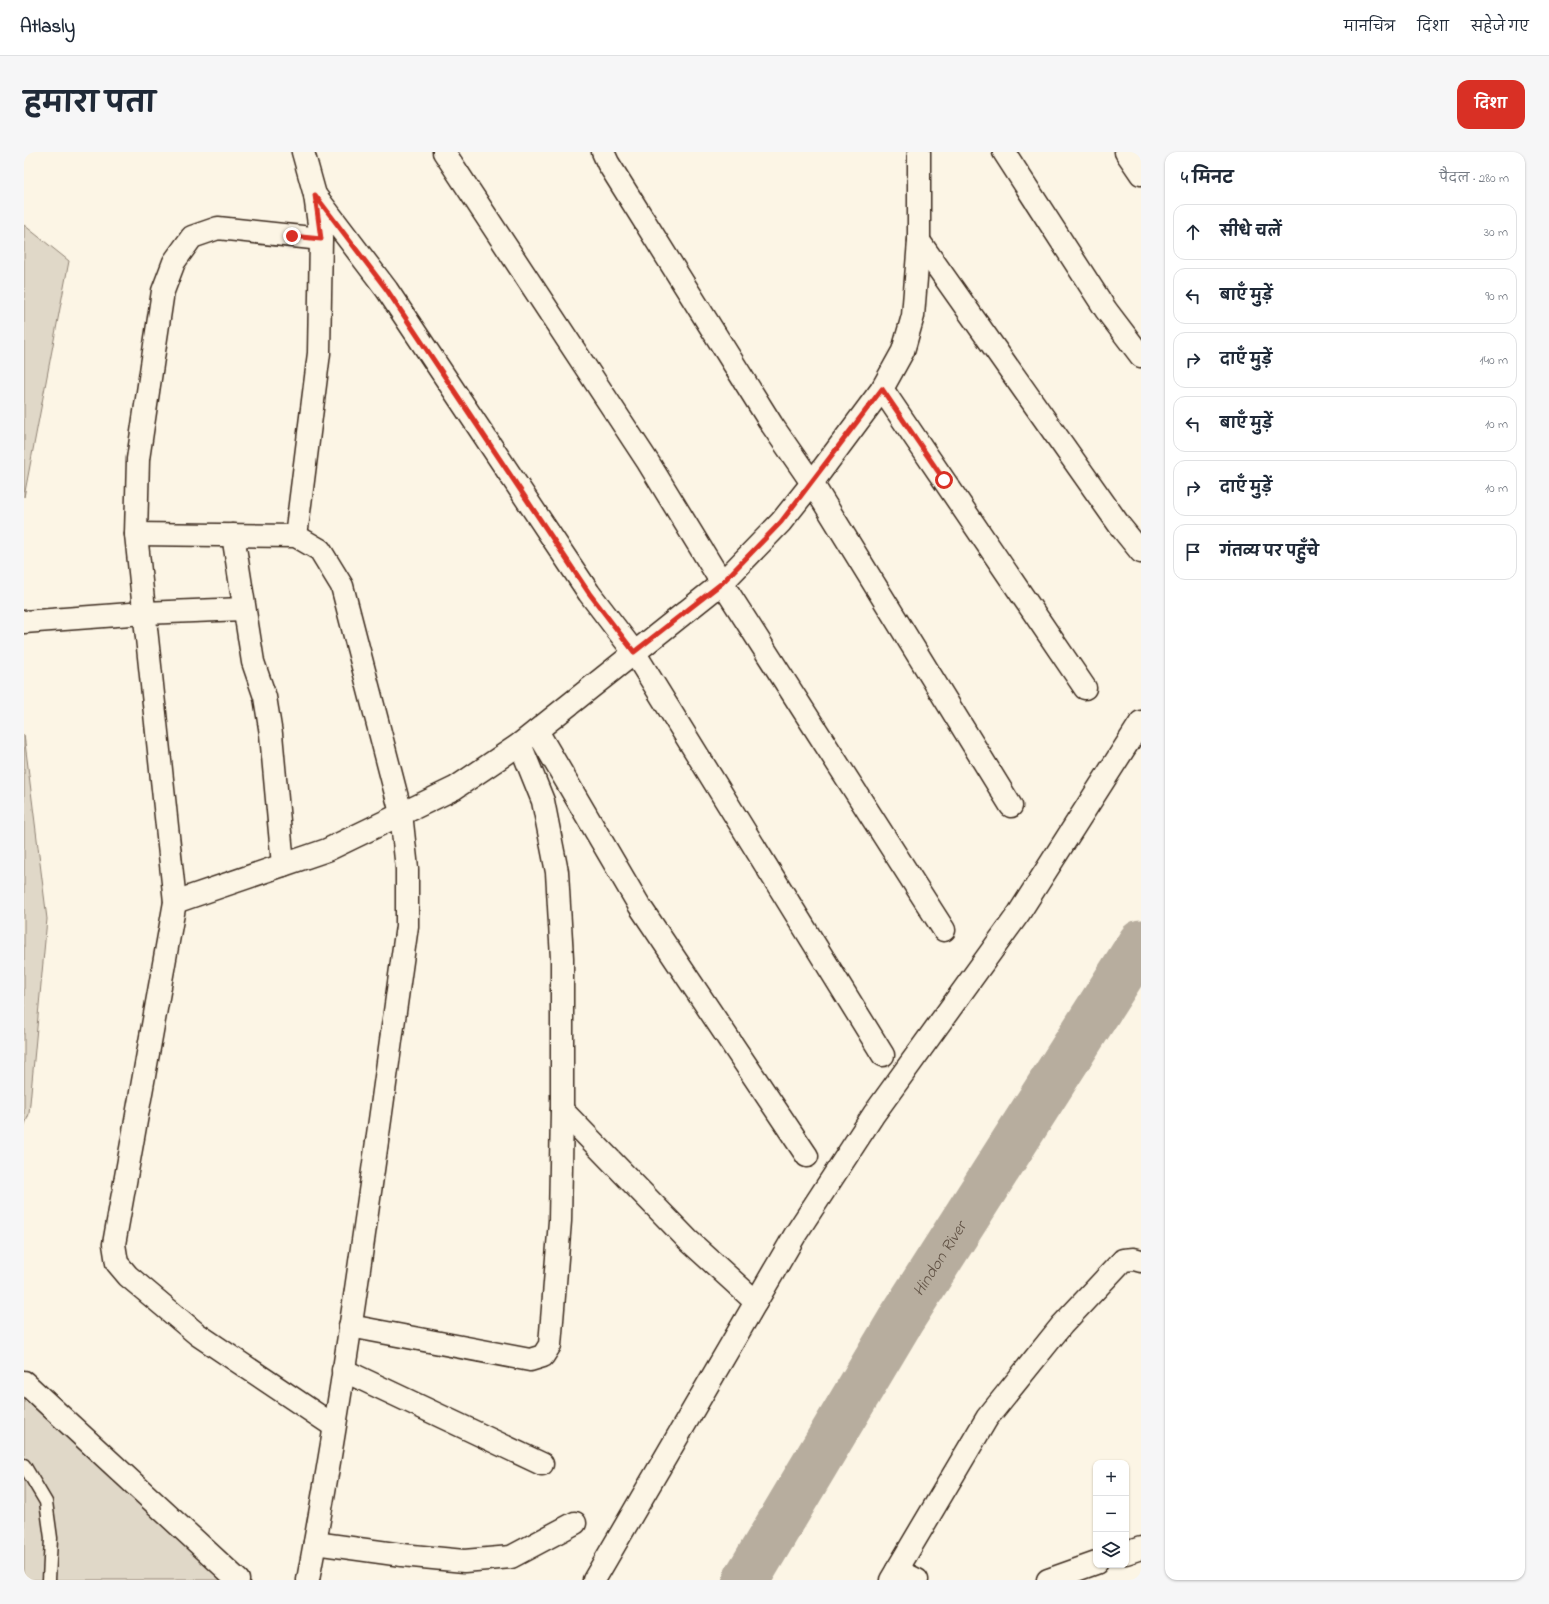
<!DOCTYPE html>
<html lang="hi">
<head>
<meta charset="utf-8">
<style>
	body { margin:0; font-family:"Indie Flower","Playpen Sans Deva",sans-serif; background:#f6f6f7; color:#1f2937 }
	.controls { position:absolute; right:12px; bottom:12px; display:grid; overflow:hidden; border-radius:8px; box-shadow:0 1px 3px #0004 }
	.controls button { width:36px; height:36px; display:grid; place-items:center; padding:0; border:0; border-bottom:1px solid #e0e1e3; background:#fff; color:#1f2937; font:20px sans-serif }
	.stop { position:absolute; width:12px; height:12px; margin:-9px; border:3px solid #d93025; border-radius:50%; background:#fff }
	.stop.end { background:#d93025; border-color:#fff; box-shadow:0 1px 4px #0008 }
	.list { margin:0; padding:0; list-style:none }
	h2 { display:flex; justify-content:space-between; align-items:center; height:52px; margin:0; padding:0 16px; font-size:17px }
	h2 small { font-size:13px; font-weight:400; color:#747a83 }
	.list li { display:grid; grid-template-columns:26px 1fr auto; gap:12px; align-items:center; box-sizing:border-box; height:56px; margin:0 8px 8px; padding:0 8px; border:1px solid #e0e1e3; border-radius:12px }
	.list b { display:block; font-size:15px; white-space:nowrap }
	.list em { font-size:13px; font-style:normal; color:#747a83 }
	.icon { flex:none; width:22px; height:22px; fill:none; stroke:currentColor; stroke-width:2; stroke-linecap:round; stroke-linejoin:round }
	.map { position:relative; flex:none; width:1117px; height:1428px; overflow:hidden; border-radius:12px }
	header { display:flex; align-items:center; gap:24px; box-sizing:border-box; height:56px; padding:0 20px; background:#fff; border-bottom:1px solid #e0e1e3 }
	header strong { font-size:19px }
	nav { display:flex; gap:22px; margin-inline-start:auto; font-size:14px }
	.intro { display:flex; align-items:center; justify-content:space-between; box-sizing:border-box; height:96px; padding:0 24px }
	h1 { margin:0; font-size:28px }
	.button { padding:10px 18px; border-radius:12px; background:#d93025; color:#fff; font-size:14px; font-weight:700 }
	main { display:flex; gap:24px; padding:0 24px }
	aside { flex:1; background:#fff; border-radius:12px; box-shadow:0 1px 3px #0004 }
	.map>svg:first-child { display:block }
	.green { fill:#e0d8c8; stroke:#8e8173 }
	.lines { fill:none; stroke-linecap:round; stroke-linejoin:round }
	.river { stroke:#b7ad9e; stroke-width:47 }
	.lane-casing { stroke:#3b2a1e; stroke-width:15 }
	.street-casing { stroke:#3b2a1e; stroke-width:25 }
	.lane { stroke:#fcf5e5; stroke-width:12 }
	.street { stroke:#fcf5e5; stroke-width:22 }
	.route { stroke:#d93025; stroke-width:5 }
	.labels { text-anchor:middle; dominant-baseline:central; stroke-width:3; stroke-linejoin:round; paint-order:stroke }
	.water-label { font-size:17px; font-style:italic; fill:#605144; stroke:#fcf5e5 }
</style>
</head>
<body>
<header>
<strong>Atlasly</strong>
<nav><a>मानचित्र</a><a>दिशा</a><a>सहेजे गए</a></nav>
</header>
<div class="intro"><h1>हमारा पता</h1><a class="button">दिशा</a></div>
<main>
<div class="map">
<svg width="1117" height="1428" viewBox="0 0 1117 1428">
	<rect width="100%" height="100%" fill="#fcf5e5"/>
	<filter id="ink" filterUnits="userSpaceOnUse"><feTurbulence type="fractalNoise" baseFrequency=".025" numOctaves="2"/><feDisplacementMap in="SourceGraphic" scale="8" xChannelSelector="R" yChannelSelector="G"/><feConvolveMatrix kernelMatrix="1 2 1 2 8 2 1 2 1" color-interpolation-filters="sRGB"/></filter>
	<g filter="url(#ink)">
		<g class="green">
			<polygon points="0,73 45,109 0,345"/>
			<polygon points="0,583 23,767 5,962 0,975"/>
			<polygon points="0,1241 198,1428 0,1428"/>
		</g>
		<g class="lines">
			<path class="river" id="s1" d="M722,1428L878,1166L1117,791"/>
			<defs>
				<polyline id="lane" points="0,1313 22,1350 27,1386 25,1428"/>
				<g id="street">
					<polyline points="420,0 624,310 698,431 920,778"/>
					<polyline points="579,0 584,11 748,273 788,331 987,654"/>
					<polyline points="980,0 1082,158 1117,204"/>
					<polyline points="1102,0 1117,22"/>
					<polyline points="291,43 363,138 565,441 610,500 859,903"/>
					<polyline points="297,87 194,76 168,85 150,110 139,139 114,307 112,382 151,750 90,1092 93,1111 104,1124 173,1182 310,1274"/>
					<polyline points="895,89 1096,374 1117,400"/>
					<polyline points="858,237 1061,536"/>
					<path d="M112,382L272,384L296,398L318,434L377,661L383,717V774C352,992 325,1211 284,1428"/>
					<polyline points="209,383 229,510 241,545 247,582 259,713"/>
					<polyline points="272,384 295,201 297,87 291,43 279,0"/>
					<polyline points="0,470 120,461 219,457"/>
					<polyline points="513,579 615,753 783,1004"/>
					<polyline points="151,750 303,698 431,636 496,592 698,431 757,370 788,331 858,237 879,199 889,164 895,89 895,0"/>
					<polyline points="538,958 664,1088 732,1150"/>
					<polyline points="326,1174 506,1208 519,1204 526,1193 536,1069 538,958 538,806 533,720 519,649 496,592"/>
					<polyline points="319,1218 518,1312"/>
					<polyline points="0,1230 214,1428"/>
					<polyline points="291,1391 378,1403 440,1409 487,1405 551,1371"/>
					<polyline points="1102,1401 1117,1396"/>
					<polyline points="873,1418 893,1428"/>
					<polyline points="570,1428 771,1083 850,962 995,761 1117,570"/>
					<polyline points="867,1428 963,1266 1038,1173 1099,1108 1110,1107 1117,1109"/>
					<polyline points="1024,1428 1072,1411"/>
				</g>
			</defs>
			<use href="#lane" class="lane-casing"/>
			<use href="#street" class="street-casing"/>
			<use href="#lane" class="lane"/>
			<use href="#street" class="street"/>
		</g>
	</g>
	<g class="lines" filter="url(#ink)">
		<polyline class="route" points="268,84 297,87 291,43 363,138 565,441 610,500 698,431 757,370 858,237 920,328"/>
	</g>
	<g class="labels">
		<g class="water-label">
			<text stroke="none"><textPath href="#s1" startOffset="375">Hindon River</textPath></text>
		</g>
	</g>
</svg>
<div class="controls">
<button>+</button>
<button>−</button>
<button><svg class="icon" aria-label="layers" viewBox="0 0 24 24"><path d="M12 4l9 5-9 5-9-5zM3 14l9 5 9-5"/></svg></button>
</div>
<div class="stop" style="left:920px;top:328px"></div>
<div class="stop end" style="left:268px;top:84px"></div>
</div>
<aside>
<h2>4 मिनट<small>पैदल · 280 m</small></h2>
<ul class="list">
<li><svg class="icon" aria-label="ahead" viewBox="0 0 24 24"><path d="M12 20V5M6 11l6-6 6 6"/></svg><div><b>सीधे चलें</b></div><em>30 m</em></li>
<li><svg class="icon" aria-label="left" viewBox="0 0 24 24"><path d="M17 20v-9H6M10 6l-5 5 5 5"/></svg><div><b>बाएँ मुड़ें</b></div><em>90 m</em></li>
<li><svg class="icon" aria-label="right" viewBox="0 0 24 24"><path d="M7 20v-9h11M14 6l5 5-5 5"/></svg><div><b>दाएँ मुड़ें</b></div><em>140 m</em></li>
<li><svg class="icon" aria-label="left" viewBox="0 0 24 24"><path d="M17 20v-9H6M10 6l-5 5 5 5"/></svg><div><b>बाएँ मुड़ें</b></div><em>10 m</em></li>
<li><svg class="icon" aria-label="right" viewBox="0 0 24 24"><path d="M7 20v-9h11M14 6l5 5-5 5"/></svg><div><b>दाएँ मुड़ें</b></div><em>10 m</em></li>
<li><svg class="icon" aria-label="arrive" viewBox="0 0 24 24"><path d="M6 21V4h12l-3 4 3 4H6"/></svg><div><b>गंतव्य पर पहुँचे</b></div></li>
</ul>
</aside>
</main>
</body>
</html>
